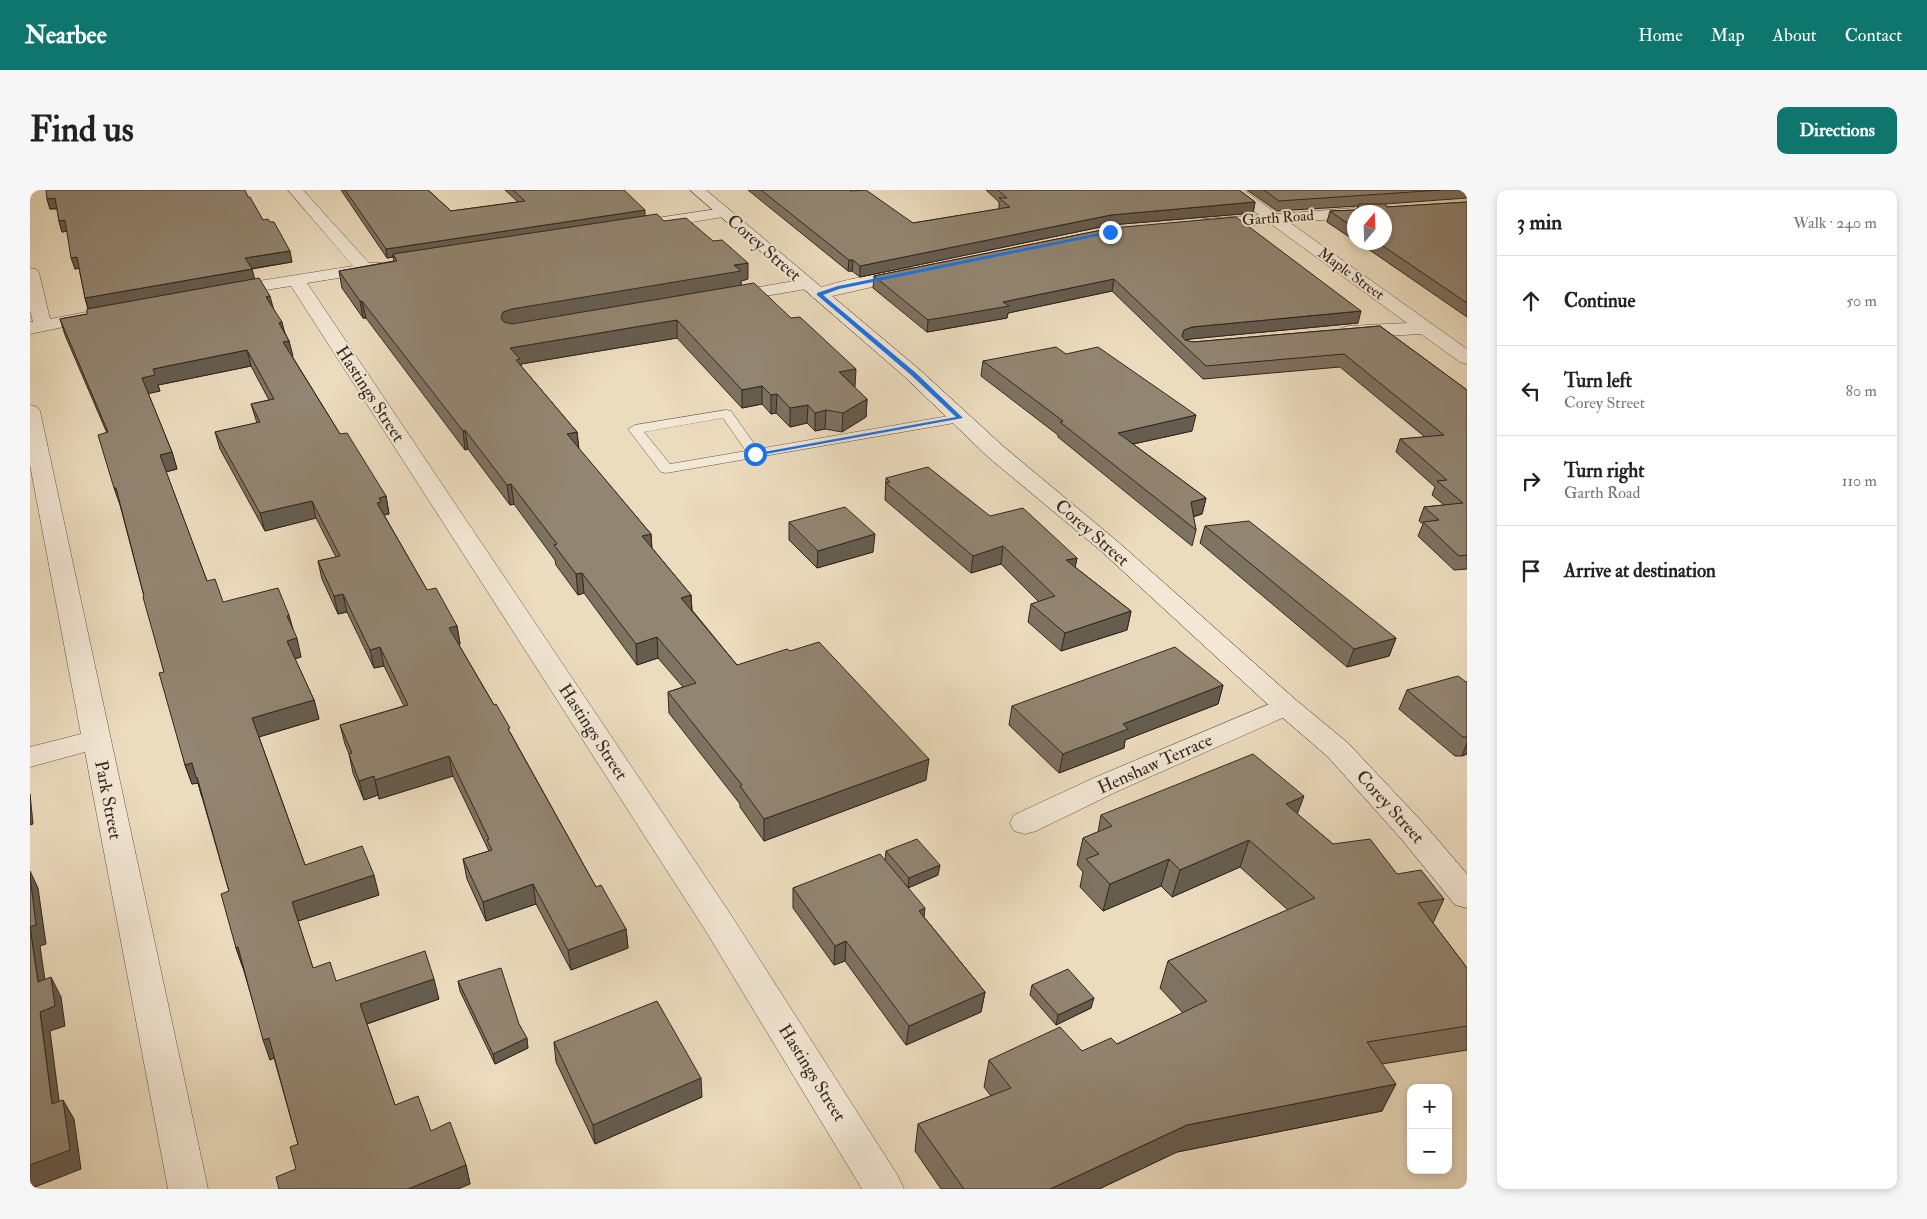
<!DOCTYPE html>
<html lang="en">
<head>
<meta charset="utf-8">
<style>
	body { margin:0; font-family:"IM FELL Double Pica",serif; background:#f6f6f6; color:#222 }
	.controls { position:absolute; right:15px; bottom:15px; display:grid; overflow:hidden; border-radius:10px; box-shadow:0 2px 8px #0003 }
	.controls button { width:45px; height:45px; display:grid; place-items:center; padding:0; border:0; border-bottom:1px solid #e0e0e0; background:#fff; color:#222; font:25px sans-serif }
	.compass { position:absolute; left:1317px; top:15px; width:45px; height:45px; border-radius:50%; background:#fff; box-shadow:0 2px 8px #0003; rotate:19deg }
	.stop { position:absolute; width:15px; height:15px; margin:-11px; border:4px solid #1a73e8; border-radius:50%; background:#fff }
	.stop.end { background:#1a73e8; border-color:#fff; box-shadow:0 1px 5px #0008 }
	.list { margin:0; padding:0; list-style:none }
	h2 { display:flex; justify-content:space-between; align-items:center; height:65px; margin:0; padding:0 20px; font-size:21px }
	h2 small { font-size:16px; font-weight:400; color:#767676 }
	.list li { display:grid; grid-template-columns:32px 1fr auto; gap:15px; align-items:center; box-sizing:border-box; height:90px; padding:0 20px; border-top:1px solid #e0e0e0 }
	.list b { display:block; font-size:19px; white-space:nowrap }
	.list p { margin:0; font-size:16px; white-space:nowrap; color:#767676 }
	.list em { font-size:16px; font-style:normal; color:#767676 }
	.icon { flex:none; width:28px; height:28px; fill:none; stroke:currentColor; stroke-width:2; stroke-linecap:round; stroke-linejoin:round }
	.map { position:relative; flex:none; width:1437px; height:999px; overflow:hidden; border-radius:10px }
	header { display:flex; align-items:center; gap:30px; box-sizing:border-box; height:70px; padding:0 25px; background:#0f766e; color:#fff }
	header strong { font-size:24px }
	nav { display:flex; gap:28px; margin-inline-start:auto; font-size:18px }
	.intro { display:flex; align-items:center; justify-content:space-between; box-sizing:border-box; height:120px; padding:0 30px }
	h1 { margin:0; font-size:35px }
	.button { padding:12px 22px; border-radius:10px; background:#0f766e; color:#fff; font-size:18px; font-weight:700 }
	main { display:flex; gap:30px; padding:0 30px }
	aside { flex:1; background:#fff; border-radius:10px; box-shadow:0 2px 8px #0003 }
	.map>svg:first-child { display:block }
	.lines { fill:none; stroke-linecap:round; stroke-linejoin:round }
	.lane-casing { stroke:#605446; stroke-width:1 }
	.street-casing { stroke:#605446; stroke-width:1 }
	.secondary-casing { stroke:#31261e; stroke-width:1 }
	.lane { fill:#f3e8d5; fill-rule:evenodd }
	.street { fill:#f3e8d5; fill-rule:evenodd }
	.secondary { fill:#f3e8d5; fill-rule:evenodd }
	.wall { fill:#7e7261; stroke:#31261e }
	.shaded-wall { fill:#665d4f; stroke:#31261e }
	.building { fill:#928571; stroke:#31261e }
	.route { fill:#1a73e8 }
	.labels { text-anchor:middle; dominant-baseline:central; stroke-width:4; stroke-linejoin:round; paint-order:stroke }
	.far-street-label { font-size:15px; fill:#31261e; stroke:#f3e8d5 }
	.street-label { font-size:18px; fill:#31261e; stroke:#f3e8d5 }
</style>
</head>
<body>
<header>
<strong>Nearbee</strong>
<nav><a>Home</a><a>Map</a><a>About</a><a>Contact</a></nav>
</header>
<div class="intro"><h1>Find us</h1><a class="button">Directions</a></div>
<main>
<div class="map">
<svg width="1437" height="999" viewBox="0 0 1437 999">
	<rect width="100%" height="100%" fill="#ecdcbe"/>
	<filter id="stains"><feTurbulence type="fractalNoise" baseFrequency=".004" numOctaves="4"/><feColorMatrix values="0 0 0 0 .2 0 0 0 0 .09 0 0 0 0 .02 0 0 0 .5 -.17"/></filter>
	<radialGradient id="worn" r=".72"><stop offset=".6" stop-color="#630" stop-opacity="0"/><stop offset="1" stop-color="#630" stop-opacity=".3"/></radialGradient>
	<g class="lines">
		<defs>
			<path id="lane" d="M696,220L701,221L728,259L930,224L937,228L930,232L636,283L631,282L598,239L605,235ZM693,228L716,261L640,274L614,242Z"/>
			<g id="street">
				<polygon points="258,0 273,0 339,73 352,73 354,77 352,81 346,82 277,93 701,725 868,986 874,999 832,999 677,743 261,96 198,106 192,105 189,101 192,97 198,96 323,76"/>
				<polygon points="1197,0 1214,0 1247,24 1324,18 1329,20 1331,22 1324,22 1324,28 1259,32 1437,159 1437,174 1430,172 1391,144 1318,148 1311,146 1309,142 1311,138 1318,136 1377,133 1241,34 1173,39 1167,37 1165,34 1167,31 1173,29 1229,25"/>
				<polygon points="694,18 699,20 702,23 699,26 620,39 614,37 612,34 614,31 620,29"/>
				<polygon points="0,78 6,79 9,83 20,129 67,120 73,121 76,125 73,129 67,130 0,144 0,132 3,132 0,120"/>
				<path d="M880,78L886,79L889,83L886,87L789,109L783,108L780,104C788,93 863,81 880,78Z"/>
				<polygon points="776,89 782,90 785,94 782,98 695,113 689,112 686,108 689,104 695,103"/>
				<polygon points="0,215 7,217 10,221 178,999 138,999 55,562 0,577 0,557 51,544 0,275"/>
				<polygon points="1256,507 1266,510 1270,516 1266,522 1088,601 1006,641 995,644 984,641 980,633 984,625 1066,587"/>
			</g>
			<polygon id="secondary" points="660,0 676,0 890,180 974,257 1087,351 1266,510 1318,553 1395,635 1437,684 1437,718 1425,715 1373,651 1298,567 1246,522 1071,361 958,267 876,188"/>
		</defs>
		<use href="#lane" class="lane-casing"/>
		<use href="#street" class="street-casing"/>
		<use href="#secondary" class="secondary-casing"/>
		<use href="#lane" class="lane"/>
		<use href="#street" class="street"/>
		<use href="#secondary" class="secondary"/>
	</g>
	<g class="wall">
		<polygon points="311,0 398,0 421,21 488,12 475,0 594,0 615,26 634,31 718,89 711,91 711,95 837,209 836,227 812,242 795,239 785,241 777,233 760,237 746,223 741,224 732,214 712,218 647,148 491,174 491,176 547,242 549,259 621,344 622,358 661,405 662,420 707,475 896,590 734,651 710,617 710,614 639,523 638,502 653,497 628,468 607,475 554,403 548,405 526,375 525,370 484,314 480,315 438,259 435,260 336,128 333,128 312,98 309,81 364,71 363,67 357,68"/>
		<polygon points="718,0 820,0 883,33 969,19 969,12 956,0 1209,0 1225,12 1223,23 1080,35 830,87 822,81 818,81"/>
		<polygon points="1217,0 1437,0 1437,8 1355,14 1357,17 1437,12 1437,127 1328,52 1354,52 1324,22 1324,50 1297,32 1300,21 1327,20 1328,16 1247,21"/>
		<polygon points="218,7 233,30 262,72 222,79 224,88 243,118 255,143 259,151 262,166 310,244 356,306 359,324 354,325 397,400 427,436 430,454 429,455 481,544 566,697 596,739 598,758 541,780 506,714 456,731 437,689 433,669 459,661 423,586 349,609 348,605 334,610 323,583 319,564 315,554 310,535 374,516 354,476 344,478 317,422 308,424 292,389 288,371 306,367 286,328 235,341 190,259 185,242 227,233 221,214 239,210 221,176 128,195 130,201 118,203 142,262 147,279 136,282 177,391 193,412 263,440 271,467 265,469 284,510 289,529 229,547 275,675 349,705 268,731 283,778 306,791 409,809 337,834 365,915 401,941 436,975 440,994 266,979 268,954 244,868 240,870 213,778 206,758 199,701 172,607 168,593 162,594 155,575 134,482 90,315 77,243 35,145 30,129 57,124 58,119 55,108 49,78 45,79 37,41 32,42 29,31 27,19 20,19 17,9"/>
		<polygon points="1082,38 1328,133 1160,149 1156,151 1163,152 1350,136 1437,200 1437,379 1424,380 1388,346 1393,334 1389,331 1394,317 1414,315 1402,305 1405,297 1366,262 1370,249 1395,247 1310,177 1173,189 1082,101 978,123 977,128 897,142 843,98 844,86"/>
		<polygon points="1036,164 1162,241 1103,254 1176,308 1172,324 1163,327 1166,340 1162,356 1028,247 1028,245 951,186 953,171"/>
		<polygon points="856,288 960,326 1047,368 1045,377 1101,421 1097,440 1031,461 998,432 1001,414 1009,412 971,374 941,383 855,310"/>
		<polygon points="759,332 843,362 787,378 759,350"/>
		<polygon points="1175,336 1366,448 1359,466 1317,477 1170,353"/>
		<polygon points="1437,492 1437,564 1432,566 1425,566 1369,519 1377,500"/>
		<polygon points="1193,495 1188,514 1095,550 1094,558 1029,583 979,535 982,516"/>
		<polygon points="1267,624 1303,654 1367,684 1414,709 1403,733 1437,778 1437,860 1352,874 1352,921 1147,962 1069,999 911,999 885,961 888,934 961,906 954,897 959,870 1052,861 1087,854 1153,823 1130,798 1138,771 1258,720 1210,677 1142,707 1131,696 1073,721 1050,697 1053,682 1047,675 1053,648 1068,642 1071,625"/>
		<polygon points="856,661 908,685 878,698 894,727 955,802 951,822 876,855 815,771 804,775 763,718 763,698 855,670"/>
		<polygon points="428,791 489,834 498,858 465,874 430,801"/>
		<polygon points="1002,795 1061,818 1026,835 1000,805"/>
		<polygon points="524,852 672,907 565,954 526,872"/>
	</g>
	<g class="shaded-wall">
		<polygon points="25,8 28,18 20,19 17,9"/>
		<polygon points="1225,12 1223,23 1080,35 830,87 830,76 1081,25"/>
		<polygon points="615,20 615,28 363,64 363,67 357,68 356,59"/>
		<polygon points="35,30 38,41 32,42 29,31"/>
		<polygon points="260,61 262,72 218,79 215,68"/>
		<polygon points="47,67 51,78 45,79 41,68"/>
		<polygon points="819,70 823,70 822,81 818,81"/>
		<polygon points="718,73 718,89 711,91 711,98 475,139 471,128 473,122 482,119"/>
		<polygon points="222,79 225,90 59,120 55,108"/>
		<polygon points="1084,89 1082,101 978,123 977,128 897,142 898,130 973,112"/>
		<polygon points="240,106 244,121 236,107"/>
		<polygon points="330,111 332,111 336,128 333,128"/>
		<polygon points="1331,121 1328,133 1160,149 1151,152 1152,146 1154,140 1162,137"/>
		<polygon points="647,130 647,148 491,174 492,187 480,158"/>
		<polygon points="252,132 256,148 249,133"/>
		<polygon points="259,151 263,166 257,168 253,152"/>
		<polygon points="217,160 221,176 128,195 130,201 117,204 112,188 123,179"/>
		<polygon points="826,179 825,197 809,182"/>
		<polygon points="732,196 732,214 712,218 712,200"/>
		<polygon points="747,204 746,223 741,224 741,205"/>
		<polygon points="837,209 836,227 812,242 813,223"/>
		<polygon points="778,215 777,233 760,237 760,218"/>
		<polygon points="796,220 795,239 785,241 785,223"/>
		<polygon points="1166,225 1162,241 1085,258 1088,243"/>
		<polygon points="435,240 438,259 435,260 433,241"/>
		<polygon points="547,242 549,261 537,244"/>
		<polygon points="142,262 147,279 135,282 130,265"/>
		<polygon points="481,294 484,314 480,315 477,295"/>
		<polygon points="84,298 86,298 92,315 90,315"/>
		<polygon points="356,306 359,324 354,325 347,313 349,308"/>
		<polygon points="1176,308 1172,324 1157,328 1161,312"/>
		<polygon points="282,311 286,328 235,341 230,323"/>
		<polygon points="621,344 622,364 612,346"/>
		<polygon points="845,344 843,362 787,378 788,361"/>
		<polygon points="973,356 971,374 941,383 943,366"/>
		<polygon points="1047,368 1043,386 1036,370"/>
		<polygon points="552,383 554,403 548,405 546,384"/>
		<polygon points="313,404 317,422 308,424 304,406"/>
		<polygon points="661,405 662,425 651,408"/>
		<polygon points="1101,421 1097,440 1031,461 1035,443"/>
		<polygon points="259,425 264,443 257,426"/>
		<polygon points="427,436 430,454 422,456 419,438"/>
		<polygon points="627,447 628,468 607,475 606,454"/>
		<polygon points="267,448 271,467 262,469 257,451"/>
		<polygon points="1366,448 1359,466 1317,477 1324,459"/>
		<polygon points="350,457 354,476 344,478 340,460"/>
		<polygon points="1193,495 1188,514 1095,550 1094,558 1029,583 1033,564 1093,534"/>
		<polygon points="284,510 289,529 228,547 222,528"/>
		<polygon points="1437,553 1437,564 1432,566"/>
		<polygon points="419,566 423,586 349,609 345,590"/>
		<polygon points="899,569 896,590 734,651 734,629"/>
		<polygon points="162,573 167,587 172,607 168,593 162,594 155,575"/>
		<polygon points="344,586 348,605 334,610 329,591"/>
		<polygon points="0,604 3,634 0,635"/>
		<polygon points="1274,606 1264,633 1256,614"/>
		<polygon points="1219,650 1210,677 1142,707 1150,680"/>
		<polygon points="1139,669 1131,696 1073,721 1080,694"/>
		<polygon points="910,675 908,685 878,698 879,688"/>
		<polygon points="0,681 8,698 16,754 10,756 18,811 8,792 0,737"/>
		<polygon points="344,685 349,705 268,731 262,712"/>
		<polygon points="503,694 506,714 456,731 453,712"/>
		<polygon points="895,718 893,738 889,721"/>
		<polygon points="596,739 598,758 541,780 538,760"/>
		<polygon points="816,751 815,771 804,775 805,756"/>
		<polygon points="208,757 215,777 213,778 206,758"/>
		<polygon points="21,787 31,807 35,836 20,841 32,933 22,914 10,822"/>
		<polygon points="404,789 409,809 336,834 330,814"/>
		<polygon points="955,802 951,822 876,855 879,836"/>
		<polygon points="1064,808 1061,818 1026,835 1028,825"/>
		<polygon points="239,848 246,867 240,870 233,850"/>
		<polygon points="497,848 498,858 465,874 463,864"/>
		<polygon points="671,888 672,907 565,954 563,935"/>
		<polygon points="1366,894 1352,921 1147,962 1069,999 1020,999 1157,935"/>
		<polygon points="33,910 44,929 51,979 0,999 0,975"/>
		<polygon points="436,975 440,994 428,999 378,999"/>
	</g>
	<g class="building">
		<polygon points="16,0 215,0 218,7 220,7 233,30 238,29 240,32 244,32 260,61 215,68 222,79 55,108 47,67 41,68 35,30 29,31 25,8 17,9"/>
		<polygon points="315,0 398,0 421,21 495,11 483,0 594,0 615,20 356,59"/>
		<polygon points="731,0 820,0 821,1 836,0 883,33 980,17 969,8 977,8 968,0 1209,0 1225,12 1081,25 830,76 823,70 819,70"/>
		<polygon points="1234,0 1411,0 1249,11"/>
		<polygon points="1437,12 1437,113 1347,52 1354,52 1354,22 1324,22 1324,38 1300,21 1327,20 1329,14 1355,14 1357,17"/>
		<polygon points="627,24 634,31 656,28 683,51 692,50 718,73 704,75 711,81 482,119 473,122 471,128 474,132 482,134 724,93 761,128 770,127 826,179 809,182 837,209 813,223 796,220 785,223 778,215 760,218 747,204 741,205 732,196 712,200 647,130 480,158 490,169 486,170 547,242 537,244 621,344 612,346 661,405 651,408 707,475 757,459 760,461 789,452 899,569 734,629 710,596 712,595 638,502 666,493 627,447 606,454 552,383 546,384 524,355 527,354 481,294 477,295 435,240 433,241 332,111 330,111 309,81 367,71 363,64"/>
		<polygon points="1206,27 1331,121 1162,137 1154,140 1152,146 1155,150 1163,152 1350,136 1437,200 1437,365 1429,366 1393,332 1409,330 1394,317 1433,313 1407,291 1417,290 1370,249 1414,245 1314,164 1176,176 1084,89 973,112 979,116 898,130 844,86 1082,38"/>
		<polygon points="229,88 240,106 236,107 252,132 249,133 259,151 253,152 310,244 317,243 356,306 349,308 351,312 347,313 397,400 406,398 427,436 419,438 464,515 466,514 480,538 478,539 566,697 571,695 596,739 538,760 503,694 453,712 433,669 462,660 457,650 459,649 419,566 345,590 344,586 329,591 319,564 322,563 310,535 378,515 350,457 340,460 313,404 304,406 288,371 310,366 282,311 230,323 185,242 230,232 221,214 244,209 217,160 123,179 125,185 112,188 142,262 130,265 177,391 185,389 193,412 248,398 259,425 257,426 267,448 257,451 284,510 222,528 275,675 332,656 344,685 262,712 283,778 300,772 306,791 395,761 404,789 330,814 365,915 388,906 401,941 420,932 436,975 378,999 249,999 246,987 266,979 260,957 268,954 239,848 233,850 208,757 206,758 191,704 199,701 167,587 166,588 162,573 155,575 129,483 134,482 113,407 114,406 86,298 84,298 68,245 78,242 30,129 57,124 57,119"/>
		<polygon points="1026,157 1036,164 1068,157 1166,225 1088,243 1176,308 1161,312 1166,340 1030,232 1033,231 953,171"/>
		<polygon points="898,277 960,326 993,318 1047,368 1036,370 1101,421 1035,443 1001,414 1025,406 973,356 943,366 856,293 860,292 856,288"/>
		<polygon points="815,317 845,344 788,361 759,332"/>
		<polygon points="1219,331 1366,448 1324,459 1175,336"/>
		<polygon points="1145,457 1193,495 1093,534 1098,539 1033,564 982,516"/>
		<polygon points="1428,486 1436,492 1437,492 1437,547 1433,547 1377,500"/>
		<polygon points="1223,564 1274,606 1256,614 1303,654 1340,649 1367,684 1391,680 1414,709 1388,713 1437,778 1437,836 1337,852 1366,894 1157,935 1020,999 934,999 888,934 981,898 959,870 1030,837 1052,861 1081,848 1087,854 1177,811 1138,771 1285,708 1219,650 1150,680 1139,669 1080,694 1056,669 1069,664 1053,648 1082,636 1071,625"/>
		<polygon points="887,649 910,675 879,688 856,661"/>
		<polygon points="850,664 895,718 889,721 955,802 879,836 816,751 805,756 763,698"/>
		<polygon points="0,686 6,735 0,737 8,792 21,787 25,816 10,822 22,914 33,910 40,960 0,975"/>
		<polygon points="471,778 489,834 497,848 463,864 428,791"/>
		<polygon points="1038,779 1064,808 1028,825 1002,795"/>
		<polygon points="627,811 671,888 563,935 524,852"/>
	</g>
	<polygon class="route" points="1080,41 1082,43 809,99 793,105 886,183 933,228 725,266 722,264 926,227 881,185 787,105 787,103 808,96"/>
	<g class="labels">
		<g class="far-street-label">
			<text transform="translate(1248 28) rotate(-4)">Garth Road</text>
			<text transform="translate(1321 84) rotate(36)">Maple Street</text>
		</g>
		<g class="street-label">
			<text transform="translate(734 58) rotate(41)">Corey Street</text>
			<text transform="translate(340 204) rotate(57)">Hastings Street</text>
			<text transform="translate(1062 343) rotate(41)">Corey Street</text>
			<text transform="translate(563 542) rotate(57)">Hastings Street</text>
			<text transform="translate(1125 574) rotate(-24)">Henshaw Terrace</text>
			<text transform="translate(78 610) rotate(79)">Park Street</text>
			<text transform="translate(1360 617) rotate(48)">Corey Street</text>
			<text transform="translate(782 883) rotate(58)">Hastings Street</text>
		</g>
	</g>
	<rect width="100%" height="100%" filter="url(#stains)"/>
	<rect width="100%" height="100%" fill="url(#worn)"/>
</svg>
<div class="controls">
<button>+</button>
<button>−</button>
</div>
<svg class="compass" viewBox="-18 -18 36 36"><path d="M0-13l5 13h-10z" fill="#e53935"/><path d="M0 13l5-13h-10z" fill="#767676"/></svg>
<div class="stop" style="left:725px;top:264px"></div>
<div class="stop end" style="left:1080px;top:42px"></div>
</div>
<aside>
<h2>3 min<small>Walk · 240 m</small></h2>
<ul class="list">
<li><svg class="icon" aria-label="ahead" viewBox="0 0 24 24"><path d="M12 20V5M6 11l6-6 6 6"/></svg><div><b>Continue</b></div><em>50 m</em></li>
<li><svg class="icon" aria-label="left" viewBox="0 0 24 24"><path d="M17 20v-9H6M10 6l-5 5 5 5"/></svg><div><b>Turn left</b><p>Corey Street</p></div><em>80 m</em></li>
<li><svg class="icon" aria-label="right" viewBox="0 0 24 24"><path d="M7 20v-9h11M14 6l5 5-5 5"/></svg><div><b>Turn right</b><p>Garth Road</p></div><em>110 m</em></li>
<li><svg class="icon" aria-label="arrive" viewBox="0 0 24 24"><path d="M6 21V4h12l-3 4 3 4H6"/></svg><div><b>Arrive at destination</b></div></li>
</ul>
</aside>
</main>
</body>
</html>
